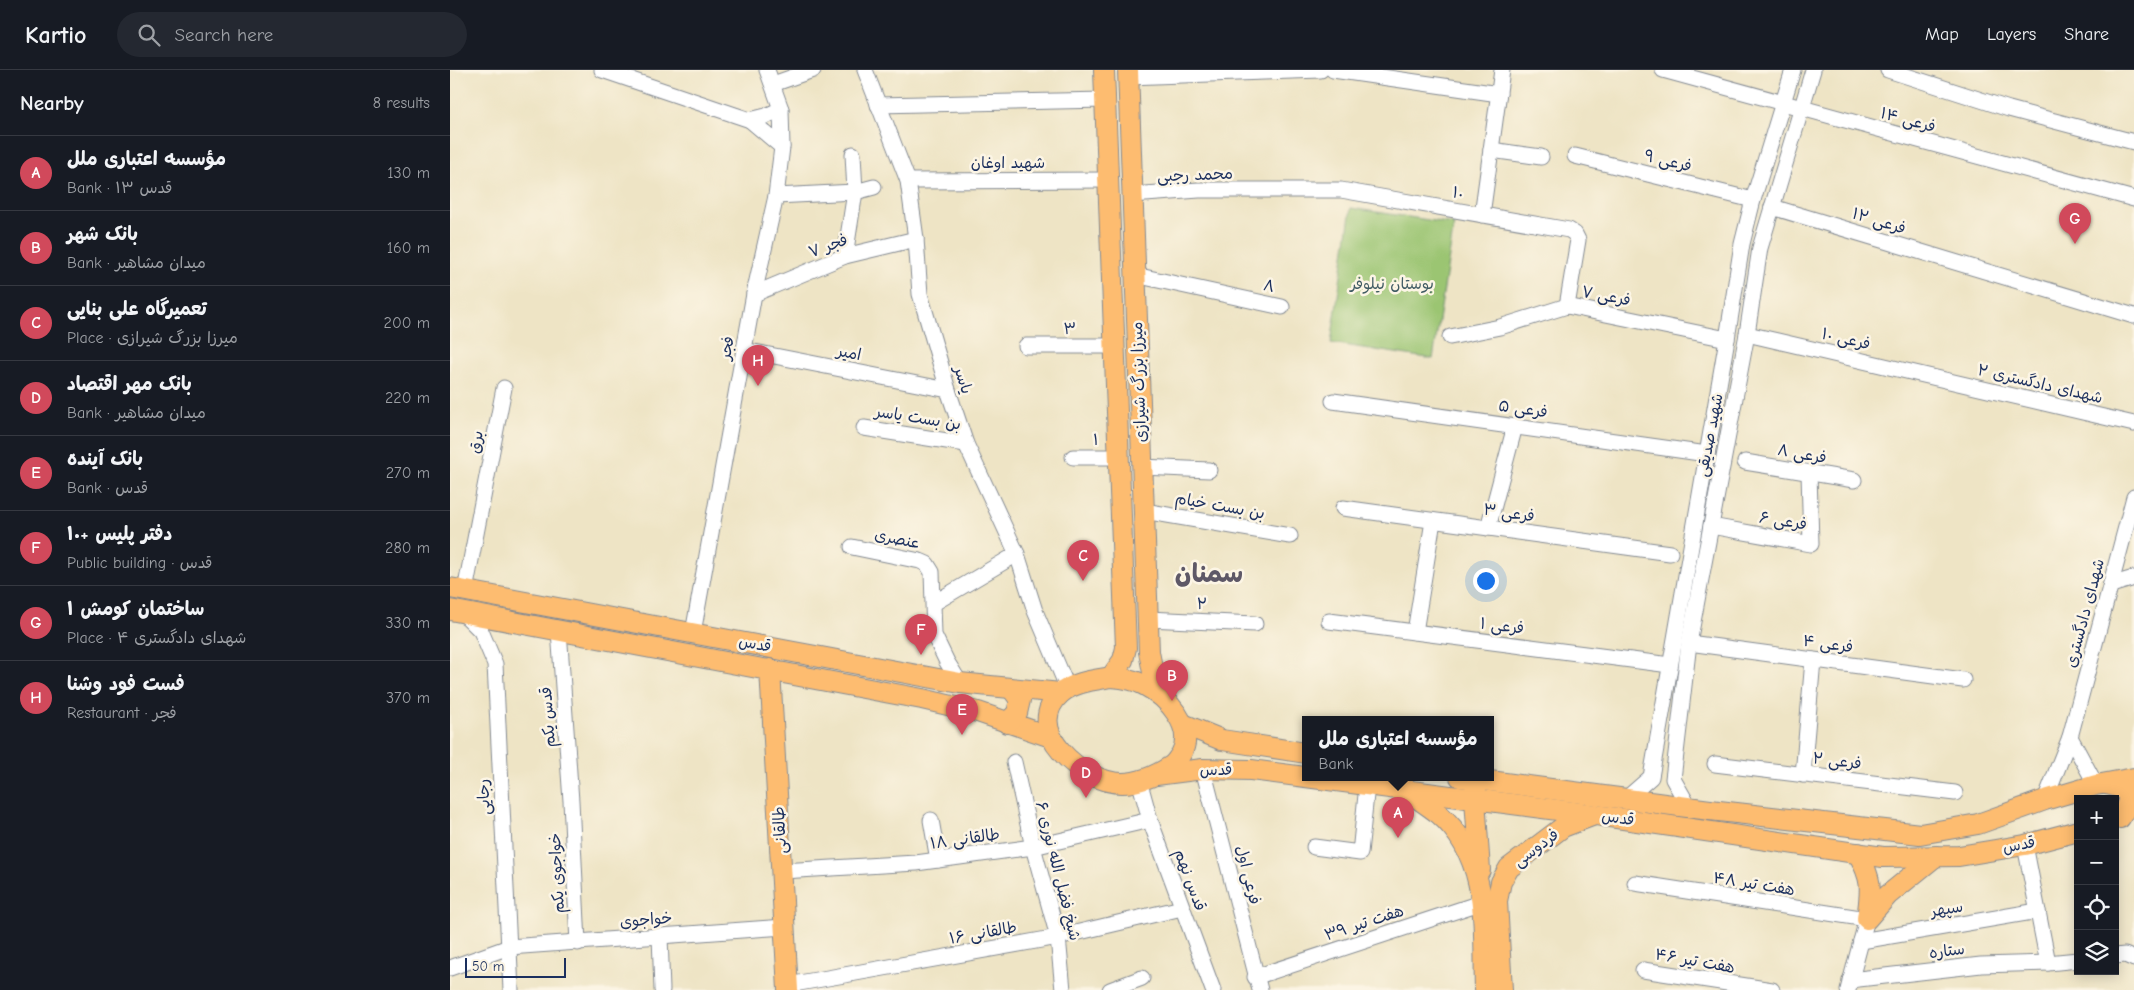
<!DOCTYPE html>
<html lang="en">
<head>
<meta charset="utf-8">
<style>
	body { margin:0; font-family:"Comic Neue","Playpen Sans Arabic",sans-serif; background:#242831; color:#f1f3f6 }
	.controls { position:absolute; right:15px; bottom:15px; display:grid; overflow:hidden; border-radius:0px; box-shadow:0 2px 12px #0003 }
	.controls button { width:45px; height:45px; display:grid; place-items:center; padding:0; border:0; border-bottom:1px solid #363941; background:#171b24; color:#f1f3f6; font:25px sans-serif }
	.scale { position:absolute; left:15px; bottom:12px; width:101px; box-sizing:border-box; padding-left:5px; border:2px solid #1b2f5e; border-top:0; font-size:14px; line-height:18px; white-space:nowrap; color:#1b2f5e; -webkit-text-stroke:4px #fcf5e5; paint-order:stroke }
	.you { position:absolute; left:1035px; top:510px; width:18px; height:18px; margin:-12px; border:4px solid #fff; border-radius:50%; background:#1a73e8; box-shadow:0 0 0 8px #1a73e833 }
	.badge { display:grid; place-items:center; width:32px; height:32px; border-radius:50%; background:#d1495b; color:#fff; font-size:16px; font-weight:700 }
	.pin { position:absolute; translate:-50% -41px; filter:drop-shadow(0 1px 2px #0008) }
	.pin::after { content:''; position:absolute; top:26px; width:18px; height:15px; background:inherit; clip-path:polygon(0 0,100% 0,50% 100%) }
	.popup { position:absolute; left:852px; top:646px; width:192px; height:65px; box-sizing:border-box; display:grid; place-content:center; border-radius:0px; background:#171b24; filter:drop-shadow(0 1px 4px #0005); font-size:16px; white-space:nowrap; color:#9ea1a6 }
	.popup b { font-size:19px; color:#f1f3f6 }
	.popup::after { content:''; position:absolute; left:50%; top:100%; margin-left:-10px; border:10px solid transparent; border-top-color:#171b24 }
	.list { margin:0; padding:0; list-style:none }
	h2 { display:flex; justify-content:space-between; align-items:center; height:65px; margin:0; padding:0 20px; font-size:21px }
	h2 small { font-size:16px; font-weight:400; color:#9ea1a6 }
	.list li { display:grid; grid-template-columns:32px 1fr auto; gap:15px; align-items:center; box-sizing:border-box; height:75px; padding:0 20px; border-top:1px solid #363941 }
	.list b { display:block; font-size:19px; white-space:nowrap }
	.list p { margin:0; font-size:16px; white-space:nowrap; color:#9ea1a6 }
	.list em { font-size:16px; font-style:normal; color:#9ea1a6 }
	.icon { flex:none; width:28px; height:28px; fill:none; stroke:currentColor; stroke-width:2; stroke-linecap:round; stroke-linejoin:round }
	.map { position:relative; flex:none; width:1684px; height:920px; overflow:hidden }
	header { display:flex; align-items:center; gap:30px; box-sizing:border-box; height:70px; padding:0 25px; background:#171b24; border-bottom:1px solid #363941 }
	header strong { font-size:24px }
	nav { display:flex; gap:28px; margin-inline-start:auto; font-size:18px }
	.search { width:350px; height:45px; background:#242831; display:flex; align-items:center; gap:12px; box-sizing:border-box; padding:0 18px; border-radius:28px; color:#9ea1a6; font-size:19px }
	main { display:flex }
	aside { flex:1; background:#171b24 }
	.map>svg:first-child { display:block }
	.green { fill:#9bc572; stroke:#5b7a68 }
	.lines { fill:none; stroke-linecap:round; stroke-linejoin:round }
	.minor-casing { stroke:#848a92; stroke-width:17 }
	.major-casing { stroke:#848a92; stroke-width:22 }
	.minor { stroke:#fff; stroke-width:15 }
	.major { stroke:#fdbc70; stroke-width:20 }
	.labels { text-anchor:middle; dominant-baseline:central; stroke-width:5; stroke-linejoin:round; paint-order:stroke }
	.street-label { font-size:16px; fill:#1b2f5e; stroke:#fcf5e5 }
	.park-label { font-size:16px; fill:#415c64; stroke:#fcf5e5 }
	.town-label { font-size:26px; font-weight:bold; fill:#5e5867; stroke:#fcf5e5 }
</style>
</head>
<body>
<header>
<strong>Kartio</strong>
<div class="search"><svg class="icon" aria-label="search" viewBox="0 0 24 24"><circle cx="10" cy="10" r="6"/><path d="M15 15l6 6"/></svg>Search here</div>
<nav><a>Map</a><a>Layers</a><a>Share</a></nav>
</header>
<main>
<aside>
<h2>Nearby<small>8 results</small></h2>
<ul class="list">
<li><span class="badge">A</span><div><b>مؤسسه اعتباری ملل</b><p>Bank · قدس ۱۳</p></div><em>130 m</em></li>
<li><span class="badge">B</span><div><b>بانک شهر</b><p>Bank · میدان مشاهیر</p></div><em>160 m</em></li>
<li><span class="badge">C</span><div><b>تعمیرگاه علی بنایی</b><p>Place · میرزا بزرگ شیرازی</p></div><em>200 m</em></li>
<li><span class="badge">D</span><div><b>بانک مهر اقتصاد</b><p>Bank · میدان مشاهیر</p></div><em>220 m</em></li>
<li><span class="badge">E</span><div><b>بانک آینده</b><p>Bank · قدس</p></div><em>270 m</em></li>
<li><span class="badge">F</span><div><b>دفتر پلیس +۱۰</b><p>Public building · قدس</p></div><em>280 m</em></li>
<li><span class="badge">G</span><div><b>ساختمان کومش ۱</b><p>Place · شهدای دادگستری ۴</p></div><em>330 m</em></li>
<li><span class="badge">H</span><div><b>فست فود وشنا</b><p>Restaurant · فجر</p></div><em>370 m</em></li>
</ul>
</aside>
<div class="map">
<svg width="1684" height="920" viewBox="0 0 1684 920">
	<rect width="100%" height="100%" fill="#fcf5e5"/>
	<filter id="ink" filterUnits="userSpaceOnUse"><feTurbulence type="fractalNoise" baseFrequency=".02" numOctaves="2"/><feDisplacementMap in="SourceGraphic" scale="10" xChannelSelector="R" yChannelSelector="G"/><feConvolveMatrix kernelMatrix="1 2 1 2 8 2 1 2 1" color-interpolation-filters="sRGB"/></filter>
	<filter id="wash" filterUnits="userSpaceOnUse"><feTurbulence type="fractalNoise" baseFrequency=".0096" numOctaves="4" result="noise"/><feDisplacementMap in="SourceGraphic" scale="20" xChannelSelector="R" yChannelSelector="G"/><feGaussianBlur stdDeviation="1.12" result="paint"/><feColorMatrix in="noise" values="0 0 0 0 0 0 0 0 0 0 0 0 0 0 0 0 0 1.4 0 .05"/><feComposite in="paint" operator="in"/></filter>
	<g filter="url(#wash)">
		<rect width="100%" height="100%" fill="#eee4c5"/>
		<polygon class="green" points="901,138 1004,154 983,289 881,273"/>
	</g>
	<g filter="url(#ink)">
		<g class="lines">
			<defs>
				<g id="minor">
					<polyline points="152,0 300,50"/>
					<polyline points="415,0 458,111 466,169 470,224 498,320 516,374 567,484 585,541 618,619"/>
					<polyline points="883,0 1049,24"/>
					<polyline points="1213,0 1684,129"/>
					<polyline points="1438,0 1559,39 1684,72"/>
					<polyline points="678,7 871,0"/>
					<polyline points="323,14 363,0"/>
					<polyline points="428,35 655,30"/>
					<polyline points="331,39 316,46 300,50 332,77"/>
					<polyline points="1041,80 1091,87"/>
					<polyline points="1125,86 1303,130"/>
					<polyline points="458,111 658,110"/>
					<polyline points="682,125 749,120 891,120 1119,160 1125,164 1128,170 1117,236"/>
					<polyline points="326,126 405,122 424,117"/>
					<polyline points="1322,137 1684,246"/>
					<polyline points="1032,145 1052,0"/>
					<polyline points="395,186 405,122 403,84"/>
					<polyline points="685,205 832,237"/>
					<polyline points="304,224 395,186 466,169"/>
					<polyline points="1297,264 1684,354"/>
					<polyline points="1000,267 1050,257 1117,236 1277,269"/>
					<polyline points="576,276 665,276"/>
					<polyline points="294,280 498,320"/>
					<polyline points="883,331 1257,384"/>
					<polyline points="414,358 516,374"/>
					<polyline points="623,387 669,387"/>
					<polyline points="1295,392 1404,410"/>
					<polyline points="692,397 759,400"/>
					<polyline points="893,438 1220,483"/>
					<polyline points="694,441 840,466"/>
					<polyline points="1261,456 1361,474 1359,403"/>
					<polyline points="1038,458 1065,356"/>
					<polyline points="402,477 470,491 477,494 482,502 484,565 497,592 510,613"/>
					<polyline points="1661,515 1684,508"/>
					<polyline points="15,521 54,318"/>
					<polyline points="484,533 567,484"/>
					<polyline points="12,542 31,561 45,594 61,920"/>
					<polyline points="698,549 805,554"/>
					<polyline points="879,551 1220,595"/>
					<polyline points="109,560 121,731 128,873"/>
					<polyline points="965,562 983,451"/>
					<polyline points="243,563 304,224 326,126 332,77 331,39 317,0"/>
					<polyline points="1239,573 1513,610"/>
					<polyline points="1620,667 1646,715"/>
					<polyline points="564,692 583,777 608,867 613,920"/>
					<polyline points="1265,694 1505,723"/>
					<polyline points="753,699 810,920"/>
					<polyline points="1353,705 1363,590"/>
					<polyline points="689,710 700,750 763,920"/>
					<polyline points="1177,728 1201,707 1277,269 1292,174 1303,130 1343,0"/>
					<polyline points="1595,730 1620,667 1684,427"/>
					<polyline points="1239,737 1223,709 1239,573 1297,264 1310,178 1363,0"/>
					<polyline points="481,750 488,790"/>
					<polyline points="1575,775 1598,893"/>
					<polyline points="864,777 910,783 917,715"/>
					<polyline points="332,801 466,793 583,777 700,750"/>
					<polyline points="1185,813 1417,849 1398,920"/>
					<polyline points="210,866 212,920"/>
					<polyline points="1411,871 1588,841"/>
					<polyline points="1665,886 1675,885 1684,889"/>
					<polyline points="0,898 59,877 335,857"/>
					<polyline points="1193,900 1322,920"/>
					<polyline points="805,907 1033,832"/>
					<polyline points="1400,910 1531,895 1598,893 1628,890"/>
					<polyline points="338,915 608,867 732,838"/>
					<polyline points="660,920 692,908"/>
				</g>
				<g id="major">
					<polyline points="654,0 676,578 673,590 661,607"/>
					<polyline points="678,0 699,582 707,623"/>
					<polyline points="0,518 510,613 611,623"/>
					<polyline points="0,540 472,629 528,642 601,667"/>
					<polyline points="320,599 338,920"/>
					<path d="M661,607C672,608 684,609 694,615C717,627 746,657 731,684C728,688 726,693 721,696C707,705 690,713 672,713C633,713 570,660 611,623C624,612 645,610 661,607Z"/>
					<polyline points="557,653 567,643 570,630 562,619"/>
					<polyline points="733,654 772,670 856,683"/>
					<polyline points="706,705 753,699 801,700 1146,745 1433,787 1509,786 1575,775 1628,761"/>
					<polyline points="1010,707 1260,740 1470,764 1528,754 1595,730 1646,715 1684,708"/>
					<path d="M1655,714C1680,718 1684,726 1670,748"/>
					<polyline points="1026,716 1025,729 1030,800"/>
					<path d="M957,721C968,729 979,736 989,744C1041,789 1033,859 1035,920"/>
					<path d="M1408,783C1423,812 1421,818 1417,849L1438,825L1486,786"/>
					<polyline points="1052,920 1047,831 1051,812 1059,798 1113,757 1142,746"/>
				</g>
			</defs>
			<use href="#minor" class="minor-casing"/>
			<use href="#major" class="major-casing"/>
			<use href="#minor" class="minor"/>
			<use href="#major" class="major"/>
		</g>
	</g>
	<g class="labels">
		<g class="street-label">
			<text transform="translate(1458 50) rotate(15)">فرعی ۱۴</text>
			<text transform="translate(1218 91) rotate(14)">فرعی ۹</text>
			<text x="558" y="93">شهید اوغان</text>
			<text transform="translate(745 105) rotate(-2)">محمد رجبی</text>
			<text transform="translate(1008 123) rotate(10)">۱۰</text>
			<text transform="translate(1429 151) rotate(17)">فرعی ۱۲</text>
			<text transform="translate(378 176) rotate(-20)">فجر ۷</text>
			<text transform="translate(819 216) rotate(12)">۸</text>
			<text transform="translate(1156 226) rotate(11)">فرعی ۷</text>
			<text transform="translate(620 259) rotate(-1)">۳</text>
			<text transform="translate(1396 269) rotate(13)">فرعی ۱۰</text>
			<text transform="translate(277 278) rotate(-80)">فجر</text>
			<text transform="translate(399 283) rotate(11)">امیر</text>
			<text transform="translate(513 310) rotate(73)">یاسر</text>
			<text transform="translate(689 312) rotate(-92)">میرزا بزرگ شیرازی</text>
			<text transform="translate(1590 314) rotate(13)">شهدای دادگستری ۲</text>
			<text transform="translate(1073 339) rotate(8)">فرعی ۵</text>
			<text transform="translate(468 348) rotate(9)">بن بست یاسر</text>
			<text transform="translate(1260 365) rotate(-79)">شهید صدیقی</text>
			<text x="646" y="370">۱</text>
			<text transform="translate(26 372) rotate(-79)">برق</text>
			<text transform="translate(1352 384) rotate(10)">فرعی ۸</text>
			<text transform="translate(770 436) rotate(10)">بن بست خیام</text>
			<text transform="translate(1059 443) rotate(8)">فرعی ۳</text>
			<text transform="translate(1333 451) rotate(9)">فرعی ۶</text>
			<text transform="translate(447 469) rotate(12)">عنصری</text>
			<text transform="translate(752 534) rotate(3)">۲</text>
			<text transform="translate(1635 543) rotate(-75)">شهدای دادگستری</text>
			<text transform="translate(1052 556) rotate(7)">فرعی ۱</text>
			<text transform="translate(305 574) rotate(10)">قدس</text>
			<text transform="translate(1378 574) rotate(8)">فرعی ۴</text>
			<text transform="translate(98 647) rotate(-94)">قدس یکم</text>
			<text transform="translate(1387 691) rotate(7)">فرعی ۲</text>
			<text transform="translate(766 700) rotate(-1)">قدس</text>
			<text transform="translate(34 727) rotate(-93)">رجایی</text>
			<text transform="translate(1168 748) rotate(8)">قدس</text>
			<text transform="translate(330 760) rotate(-93)">طالقانی</text>
			<text transform="translate(515 769) rotate(-8)">طالقانی ۱۸</text>
			<text transform="translate(1569 775) rotate(-11)">قدس</text>
			<text transform="translate(1086 778) rotate(-37)">فردوسی</text>
			<text transform="translate(608 801) rotate(76)">شیخ فضل الله نوری ۶</text>
			<text transform="translate(107 803) rotate(-93)">خواجوی یکم</text>
			<text transform="translate(798 805) rotate(76)">فرعی اول</text>
			<text transform="translate(740 810) rotate(70)">قدس نهم</text>
			<text transform="translate(1304 814) rotate(9)">هفت تیر ۴۸</text>
			<text transform="translate(1497 839) rotate(-9)">سپهر</text>
			<text transform="translate(196 850) rotate(-5)">خواجوی</text>
			<text transform="translate(914 853) rotate(-18)">هفت تیر ۳۹</text>
			<text transform="translate(533 863) rotate(-10)">طالقانی ۱۶</text>
			<text transform="translate(1497 881) rotate(-7)">ستاره</text>
			<text transform="translate(1245 891) rotate(10)">هفت تیر ۴۶</text>
		</g>
		<g class="park-label">
			<text x="942" y="214">بوستان نیلوفر</text>
		</g>
		<g class="town-label">
			<text x="759" y="504">سمنان</text>
		</g>
	</g>
</svg>
<div class="controls">
<button>+</button>
<button>−</button>
<button><svg class="icon" aria-label="locate" viewBox="0 0 24 24"><circle cx="12" cy="12" r="6"/><path d="M12 2v4M12 18v4M2 12h4M18 12h4"/></svg></button>
<button><svg class="icon" aria-label="layers" viewBox="0 0 24 24"><path d="M12 4l9 5-9 5-9-5zM3 14l9 5 9-5"/></svg></button>
</div>
<div class="scale">50 m</div>
<div class="you"></div>
<div class="pin badge" style="left:948px;top:768px">A</div>
<div class="popup"><b>مؤسسه اعتباری ملل</b>Bank</div>
<div class="pin badge" style="left:722px;top:631px">B</div>
<div class="pin badge" style="left:633px;top:511px">C</div>
<div class="pin badge" style="left:636px;top:728px">D</div>
<div class="pin badge" style="left:512px;top:665px">E</div>
<div class="pin badge" style="left:471px;top:585px">F</div>
<div class="pin badge" style="left:1625px;top:174px">G</div>
<div class="pin badge" style="left:308px;top:316px">H</div>
</div>
</main>
</body>
</html>
